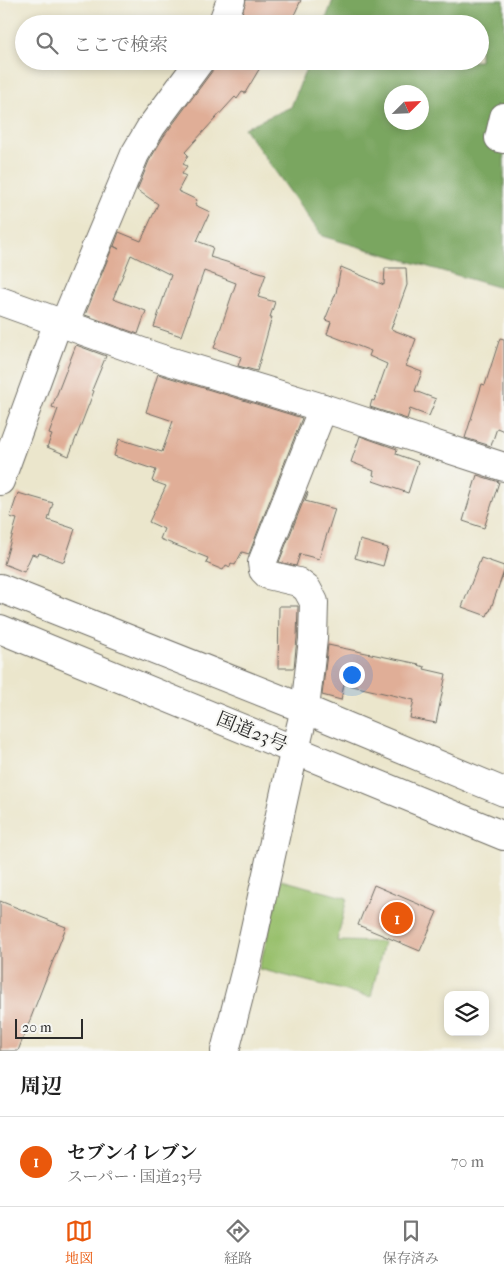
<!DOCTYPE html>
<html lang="ja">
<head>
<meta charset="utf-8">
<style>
	body { margin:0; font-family:"IM FELL French Canon","Noto Serif JP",serif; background:#f2f2f2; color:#222 }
	.controls { position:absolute; right:15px; bottom:15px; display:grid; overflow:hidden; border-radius:10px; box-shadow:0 2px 8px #0003 }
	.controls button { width:45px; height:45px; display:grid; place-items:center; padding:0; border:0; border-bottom:1px solid #e0e0e0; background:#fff; color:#222; font:25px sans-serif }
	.compass { position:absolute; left:384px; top:85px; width:45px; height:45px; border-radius:50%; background:#fff; box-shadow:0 2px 8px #0003; rotate:66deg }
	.scale { position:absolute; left:15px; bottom:12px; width:68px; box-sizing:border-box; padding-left:5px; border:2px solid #2b2b2b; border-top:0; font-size:14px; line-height:18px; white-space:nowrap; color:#2b2b2b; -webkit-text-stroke:4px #f6f6f2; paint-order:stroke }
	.you { position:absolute; left:351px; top:674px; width:18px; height:18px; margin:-12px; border:4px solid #fff; border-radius:50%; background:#1a73e8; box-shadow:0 0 0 8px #1a73e833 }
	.badge { display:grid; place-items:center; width:32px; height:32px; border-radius:50%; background:#ea580c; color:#fff; font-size:16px; font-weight:700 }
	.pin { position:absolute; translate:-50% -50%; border:2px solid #fff; box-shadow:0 1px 5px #0006 }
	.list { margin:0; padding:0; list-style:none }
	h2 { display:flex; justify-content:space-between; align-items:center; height:65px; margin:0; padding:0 20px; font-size:21px }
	h2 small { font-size:16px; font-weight:400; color:#767676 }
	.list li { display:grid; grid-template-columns:32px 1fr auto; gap:15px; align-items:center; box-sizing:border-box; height:90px; padding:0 20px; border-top:1px solid #e0e0e0 }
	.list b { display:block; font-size:19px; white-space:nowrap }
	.list p { margin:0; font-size:16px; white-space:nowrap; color:#767676 }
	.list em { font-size:16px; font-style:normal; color:#767676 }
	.icon { flex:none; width:28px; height:28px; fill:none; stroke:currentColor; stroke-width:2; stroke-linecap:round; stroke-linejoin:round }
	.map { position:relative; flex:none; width:504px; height:1051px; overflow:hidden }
	.search { position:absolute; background:#fff; box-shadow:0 2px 8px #0003; left:15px; right:15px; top:15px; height:55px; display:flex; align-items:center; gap:12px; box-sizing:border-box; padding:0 18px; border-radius:28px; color:#767676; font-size:19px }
	.sheet { height:155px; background:#fff }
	nav { display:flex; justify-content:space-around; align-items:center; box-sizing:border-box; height:70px; border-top:1px solid #e0e0e0; background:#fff; font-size:14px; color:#767676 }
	nav a { display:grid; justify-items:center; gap:2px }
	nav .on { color:#ea580c }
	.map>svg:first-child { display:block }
	.green { fill:#98c06c; stroke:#62764c }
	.forest { fill:#7aa660; stroke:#526846; fill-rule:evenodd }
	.building { fill:#e0ae97 }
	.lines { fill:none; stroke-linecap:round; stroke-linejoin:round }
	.minor-casing { stroke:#6e6c63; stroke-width:30 }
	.highway-casing { stroke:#6e6c63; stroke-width:30 }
	.minor { stroke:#fff; stroke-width:28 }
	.highway { stroke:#fff; stroke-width:28 }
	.labels { text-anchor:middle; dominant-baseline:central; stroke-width:4; stroke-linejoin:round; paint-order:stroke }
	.street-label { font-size:19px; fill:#2b2b2b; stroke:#f6f6f2 }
</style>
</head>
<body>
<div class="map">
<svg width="504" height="1051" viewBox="0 0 504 1051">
	<rect width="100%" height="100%" fill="#f6f6f2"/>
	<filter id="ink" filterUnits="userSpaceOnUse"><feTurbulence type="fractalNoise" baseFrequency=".02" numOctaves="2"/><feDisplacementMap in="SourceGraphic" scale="10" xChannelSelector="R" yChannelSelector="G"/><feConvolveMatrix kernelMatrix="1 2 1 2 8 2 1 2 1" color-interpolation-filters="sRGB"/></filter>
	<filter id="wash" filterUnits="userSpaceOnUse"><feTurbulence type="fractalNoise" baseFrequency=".0096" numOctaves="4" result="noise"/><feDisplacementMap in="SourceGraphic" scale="20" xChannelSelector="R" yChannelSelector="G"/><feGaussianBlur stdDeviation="1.12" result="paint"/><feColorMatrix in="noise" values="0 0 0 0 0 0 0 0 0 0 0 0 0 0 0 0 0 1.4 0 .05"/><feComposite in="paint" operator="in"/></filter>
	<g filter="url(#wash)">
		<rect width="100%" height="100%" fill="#ebe6cc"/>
		<polygon class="green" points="282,880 347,898 337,941 384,942 371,997 259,969"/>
		<path class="forest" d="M333,0H504V289L322,236L244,128L291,107L309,61H480V24H324ZM392,92H422V122H392Z"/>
		<g id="blocks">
			<g class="building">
				<polygon points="246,0 301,0 290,24 252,24 241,17"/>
				<polygon points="215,61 264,61 245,93 242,92 237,99 235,97 185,152 188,155 183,164 187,166 182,174 186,176 178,191 197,200 195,205 210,212 197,241 213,247 210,257 266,274 258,297 275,302 270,317 272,317 257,371 238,366 241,357 214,348 236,283 204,271 181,336 154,327 171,275 131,255 113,299 146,311 138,334 85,315 113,246 119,249 114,246 119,232 141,241 158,204 137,190 140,183 149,161 164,136 213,70"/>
				<polygon points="341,267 384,285 385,268 406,268 407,285 391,329 416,339 406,366 422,372 415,391 436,399 429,416 410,409 407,419 370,407 372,400 374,401 387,364 369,356 371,351 327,334 331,322 325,320 336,293"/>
				<polygon points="500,338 504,339 504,431 497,428 491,446 465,438 482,384 485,385"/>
				<polygon points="76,345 106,356 92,390 94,391 69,456 47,447 52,435 49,434 58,409 52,407"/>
				<polygon points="158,374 302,418 249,554 242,552 235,565 231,563 230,567 226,565 223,570 206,563 208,558 160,539 164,529 149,522 166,486 152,481 156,470 114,456 119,439 162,452 173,421 146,412"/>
				<polygon points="360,436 397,449 396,454 418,462 408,493 373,481 375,476 373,475 374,471 351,462"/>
				<polygon points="477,475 499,482 484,528 463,521"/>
				<polygon points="307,492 308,493 305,501 335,509 319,559 300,554 296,566 279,562"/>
				<polygon points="18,493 53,503 48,520 75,529 64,562 39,553 38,556 32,554 24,572 4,564 17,519 10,517"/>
				<polygon points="360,540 388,548 383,566 355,558"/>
				<polygon points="481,558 504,566 504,571 490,611 489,611 487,616 462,607"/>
				<polygon points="279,606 298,606 297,638 294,668 278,668"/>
				<polygon points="328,645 419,664 418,665 425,667 424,669 446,674 436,723 410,718 414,700 344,684 341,700 322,695"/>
				<polygon points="374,885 437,912 420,951 358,925"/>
				<polygon points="0,901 66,927 18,1051 0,1051"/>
			</g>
		</g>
	</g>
	<g filter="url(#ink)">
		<use href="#blocks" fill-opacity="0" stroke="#6e6c63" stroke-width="1"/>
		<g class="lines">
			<defs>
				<g id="minor">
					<polyline points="222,24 231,0"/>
					<polyline points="504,117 499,138 504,139"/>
					<polyline points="0,301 156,357 323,408 504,467"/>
					<polyline points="64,324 135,154 151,127 200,61"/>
					<polyline points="0,481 58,322"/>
					<polyline points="225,1051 247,965 288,778 305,709 313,639 314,602 307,589 298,582 268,575 263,570 262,563 323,408"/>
				</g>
				<g id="highway">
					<polyline points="0,588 305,709 504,792"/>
					<polyline points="0,629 504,836"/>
				</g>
			</defs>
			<use href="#minor" class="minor-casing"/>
			<use href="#highway" class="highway-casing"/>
			<use href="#minor" class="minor"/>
			<use href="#highway" class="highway"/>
		</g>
	</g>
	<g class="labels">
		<g class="street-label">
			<text transform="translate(252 732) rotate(22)">国道23号</text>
		</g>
	</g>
</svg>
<div class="controls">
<button><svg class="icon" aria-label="layers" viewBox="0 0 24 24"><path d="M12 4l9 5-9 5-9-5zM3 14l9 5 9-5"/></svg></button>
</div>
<svg class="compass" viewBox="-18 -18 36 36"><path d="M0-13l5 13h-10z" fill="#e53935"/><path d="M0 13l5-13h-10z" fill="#767676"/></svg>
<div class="scale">20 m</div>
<div class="you"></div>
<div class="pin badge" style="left:397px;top:918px">1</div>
<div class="search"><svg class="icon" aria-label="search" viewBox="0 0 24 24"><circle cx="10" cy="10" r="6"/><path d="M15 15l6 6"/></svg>ここで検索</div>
</div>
<section class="sheet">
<h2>周辺<small></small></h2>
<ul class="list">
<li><span class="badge">1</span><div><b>セブンイレブン</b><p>スーパー · 国道23号</p></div><em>70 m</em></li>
</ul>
</section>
<nav>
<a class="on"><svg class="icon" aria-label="map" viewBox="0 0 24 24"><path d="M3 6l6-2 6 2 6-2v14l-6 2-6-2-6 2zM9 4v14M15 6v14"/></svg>地図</a>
<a><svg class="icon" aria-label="directions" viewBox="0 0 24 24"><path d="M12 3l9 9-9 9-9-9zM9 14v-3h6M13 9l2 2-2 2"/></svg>経路</a>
<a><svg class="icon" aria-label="saved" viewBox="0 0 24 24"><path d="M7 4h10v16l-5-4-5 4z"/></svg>保存済み</a>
</nav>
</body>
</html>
